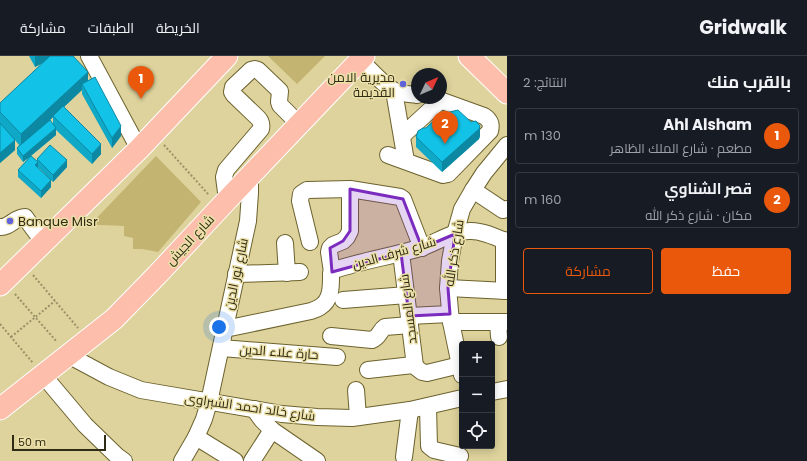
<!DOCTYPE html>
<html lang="ar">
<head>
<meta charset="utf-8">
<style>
	body { margin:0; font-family:Poppins,Cairo,sans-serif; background:#20242c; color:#f1f3f6; direction:rtl }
	.controls { position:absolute; right:12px; bottom:12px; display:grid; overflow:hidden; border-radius:4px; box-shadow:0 2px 10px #0003 }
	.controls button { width:36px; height:36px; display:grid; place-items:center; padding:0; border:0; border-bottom:1px solid #363941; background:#171b24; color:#f1f3f6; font:20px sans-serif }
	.compass { position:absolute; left:411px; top:12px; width:36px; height:36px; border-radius:50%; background:#171b24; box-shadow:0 2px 10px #0003; rotate:46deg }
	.scale { position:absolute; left:12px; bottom:10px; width:94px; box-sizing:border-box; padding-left:4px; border:2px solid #302b15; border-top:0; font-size:11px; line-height:14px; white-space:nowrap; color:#302b15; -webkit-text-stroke:3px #ebe0a8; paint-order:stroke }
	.you { position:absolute; left:219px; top:271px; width:14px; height:14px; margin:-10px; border:3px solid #fff; border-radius:50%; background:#1a73e8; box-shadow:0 0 0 6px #1a73e833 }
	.badge { display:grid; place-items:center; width:26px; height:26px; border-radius:50%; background:#ea580c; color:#fff; font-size:13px; font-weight:700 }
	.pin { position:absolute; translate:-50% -33px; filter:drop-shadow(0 1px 2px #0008) }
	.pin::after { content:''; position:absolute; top:21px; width:14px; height:12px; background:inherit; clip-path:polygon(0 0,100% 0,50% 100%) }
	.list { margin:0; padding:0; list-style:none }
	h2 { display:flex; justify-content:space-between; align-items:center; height:52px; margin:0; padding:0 16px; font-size:17px }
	h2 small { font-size:13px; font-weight:400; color:#9ea1a6 }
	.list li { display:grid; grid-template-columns:26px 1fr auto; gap:12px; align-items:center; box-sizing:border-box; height:56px; margin:0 8px 8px; padding:0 8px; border:1px solid #363941; border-radius:4px }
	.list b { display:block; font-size:15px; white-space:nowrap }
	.list p { margin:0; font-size:13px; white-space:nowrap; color:#9ea1a6 }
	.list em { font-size:13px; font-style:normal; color:#9ea1a6 }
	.actions { display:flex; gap:8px; padding:12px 16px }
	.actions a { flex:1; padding:9px 0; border:1px solid #ea580c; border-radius:4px; text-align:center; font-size:14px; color:#ea580c }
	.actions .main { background:#ea580c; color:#fff }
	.icon { flex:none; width:22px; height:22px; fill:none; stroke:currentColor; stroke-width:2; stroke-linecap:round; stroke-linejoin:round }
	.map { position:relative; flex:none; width:507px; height:405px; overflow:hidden; direction:ltr }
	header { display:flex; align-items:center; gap:24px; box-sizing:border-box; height:56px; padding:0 20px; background:#171b24; border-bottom:1px solid #363941 }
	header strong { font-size:19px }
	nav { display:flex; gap:22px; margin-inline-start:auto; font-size:14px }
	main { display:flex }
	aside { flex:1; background:#171b24 }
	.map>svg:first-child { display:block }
	.green { fill:#c3b571 }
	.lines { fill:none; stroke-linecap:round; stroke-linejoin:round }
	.minor-casing { stroke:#6c622e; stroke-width:18 }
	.major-casing { stroke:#fff; stroke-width:23 }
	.path { stroke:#999167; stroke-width:2; stroke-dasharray:2 2; stroke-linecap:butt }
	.minor { stroke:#fff; stroke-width:16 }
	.major { stroke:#fdbfac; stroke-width:21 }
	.wall { fill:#10a8c7; fill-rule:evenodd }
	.shaded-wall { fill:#0d88a2 }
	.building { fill:#13c3e7; stroke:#0d88a2 }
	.marked { fill:#7b2cbf; fill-opacity:0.2; stroke:#7b2cbf; stroke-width:3; stroke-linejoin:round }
	.poi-dot { fill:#6063db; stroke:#ebe0a8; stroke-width:1.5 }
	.labels { text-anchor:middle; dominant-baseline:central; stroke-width:3; stroke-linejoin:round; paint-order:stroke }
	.poi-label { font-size:13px; fill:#302b15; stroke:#ebe0a8; text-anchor:end }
	.street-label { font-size:13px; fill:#302b15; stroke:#ebe0a8 }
</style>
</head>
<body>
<header>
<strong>Gridwalk</strong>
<nav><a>الخريطة</a><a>الطبقات</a><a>مشاركة</a></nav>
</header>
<main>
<aside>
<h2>بالقرب منك<small>النتائج: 2</small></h2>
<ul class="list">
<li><span class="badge">1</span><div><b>Ahl Alsham</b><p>مطعم · شارع الملك الظاهر</p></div><em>130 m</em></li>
<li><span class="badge">2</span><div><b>قصر الشناوي</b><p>مكان · شارع ذكر الله</p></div><em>160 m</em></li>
</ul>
<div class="actions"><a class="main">حفظ</a><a>مشاركة</a></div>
</aside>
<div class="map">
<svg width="507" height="405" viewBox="0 0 507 405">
	<rect width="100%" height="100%" fill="#ded39c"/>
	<g class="green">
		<polygon points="268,0 325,0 297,28"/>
		<polygon points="156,100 201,146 158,196 142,193 133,193 133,182 124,180 124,170 100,169 90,169"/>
	</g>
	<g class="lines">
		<defs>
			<g id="minor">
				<polyline points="89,0 139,93"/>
				<path d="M360,4C369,12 385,31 395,35C402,38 410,38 417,39"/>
				<polyline points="394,35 406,105"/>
				<polyline points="402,80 441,44"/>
				<path d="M388,99L443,119L448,118L451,115L490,75C492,68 490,64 484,60L434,42"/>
				<polyline points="473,134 503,154 507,153"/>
				<path d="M227,144L224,121L226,114L261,73C262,68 261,65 258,62L234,39L232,36L233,31L251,14L255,13L258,14L280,35L279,46L280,49L299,68"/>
				<path d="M0,171C9,172 15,161 25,161L30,168L44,187"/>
				<polyline points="504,184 504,235"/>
				<polyline points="310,186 300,145 301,138 307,134 350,133 400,141 403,143 422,192"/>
				<polyline points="285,187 287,217"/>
				<polyline points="401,197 415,310"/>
				<path d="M332,216L334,214C362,205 392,200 420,192C436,187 452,175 469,175C481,174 496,181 507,186"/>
				<polyline points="236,218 300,216"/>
				<polyline points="448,232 507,235"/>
				<polyline points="343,244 407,239"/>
				<polyline points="409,260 450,258"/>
				<polyline points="451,266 507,266"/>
				<polyline points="498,266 499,281"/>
				<path d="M225,273L311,255C314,254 317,253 320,251C332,244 331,229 331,217L332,216L329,196L330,192L333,189L343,185L347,181L350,175V133"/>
				<path d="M331,280L372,284C380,281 379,275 385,271L410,269"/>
				<polyline points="221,292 337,301"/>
				<polyline points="68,299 109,321 141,334 282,358 317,361 352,362 410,354 462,342"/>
				<polyline points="368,314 413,309 422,316 427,317 460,309"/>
				<polyline points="43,319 85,369 117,400 124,405"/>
				<polyline points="462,319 451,266 448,232 450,205 455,178 462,153 473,134 484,117 507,89"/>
				<polyline points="356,334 358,361"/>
				<polyline points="492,336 507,333"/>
				<polyline points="428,351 429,390 434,394 460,400"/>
				<polyline points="254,353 262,364 272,374 317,405"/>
				<polyline points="196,381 235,405"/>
				<polyline points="404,401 410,354"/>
				<polyline points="182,405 196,381 204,363 209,346 248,165 250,137 250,120"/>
				<polyline points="252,405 272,374"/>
			</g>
			<g id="major">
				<polyline points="469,0 507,37"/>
				<polyline points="0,229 139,93 227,0"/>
				<polyline points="0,353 114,263 157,219 227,144 364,0"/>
			</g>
		</defs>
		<use href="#minor" class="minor-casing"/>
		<use href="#major" class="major-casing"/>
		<g class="path">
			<polyline points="164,89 209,139"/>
			<polyline points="33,219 78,272"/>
			<polyline points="15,238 57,286"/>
			<polyline points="0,268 33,307"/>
			<polyline points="11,281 55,245"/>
		</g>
		<use href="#minor" class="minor"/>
		<use href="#major" class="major"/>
	</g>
	<g class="wall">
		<path d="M29,0H73L121,80L112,92L82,38V34L64,51L101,98L92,108L56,74V79L31,100L37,105V103L67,111L53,126L38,111L51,131L41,142L18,121V114L30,101L23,106L17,98V92L19,89L15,84V94L0,107V47L43,7L35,11ZM53,61V68L47,67Z"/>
		<polygon points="426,72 480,80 479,83 442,116 416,91 416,81"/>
	</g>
	<g class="shaded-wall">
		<polygon points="35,0 56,0 35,11"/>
		<polygon points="88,16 88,28 82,28 82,34 21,91 21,78"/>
		<polygon points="121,70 121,80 112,92 112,82"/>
		<polygon points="480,70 480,80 479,83 442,116 442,106"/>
		<polygon points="56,72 56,79 23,106 23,100"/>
		<polygon points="15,84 15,94 0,107 0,97"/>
		<polygon points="101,88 101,98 92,108 92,98"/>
		<polygon points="67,104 67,111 53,126 53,119"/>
		<polygon points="38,106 38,113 35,109"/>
		<polygon points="51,124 51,131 41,142 41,135"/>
	</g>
	<g class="building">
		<polygon points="50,0 73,0 88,16 21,78 0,56 0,47"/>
		<polygon points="95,21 121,70 112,82 82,28"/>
		<polygon points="63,50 101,88 92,98 53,60"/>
		<polygon points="458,54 471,66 476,65 480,70 479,73 442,106 416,81 418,75 423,72 426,72 441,58"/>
		<polygon points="50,64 56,72 23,100 17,92"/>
		<polygon points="0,67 15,84 0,97"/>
		<polygon points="50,89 67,104 53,119 37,103"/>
		<polygon points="31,100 38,106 35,109 51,124 41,135 18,114"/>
	</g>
	<path class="marked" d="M350,133L403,143L422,192L455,178L448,232L450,258L409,260L401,197L332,216L330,192L343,185L350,175Z"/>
	<g class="poi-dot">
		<circle cx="403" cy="28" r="4"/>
		<circle cx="10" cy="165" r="4"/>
	</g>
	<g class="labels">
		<g class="poi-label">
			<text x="395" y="21">مديرية الامن<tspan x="395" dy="15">القديمة</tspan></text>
			<text x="18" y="165" text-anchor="start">Banque Misr</text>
		</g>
		<g class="street-label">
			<text transform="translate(190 184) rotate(-47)">شارع الجيش</text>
			<text transform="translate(394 197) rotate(-16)">شارع شرف الدين</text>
			<text transform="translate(454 197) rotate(-81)">شارع ذكر الله</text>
			<text transform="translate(236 218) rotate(-78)">شارع نور الدين</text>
			<text transform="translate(408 253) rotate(-97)">شارع المسجد</text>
			<text transform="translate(279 296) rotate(4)">حارة علاء الدين</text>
			<text transform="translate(250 351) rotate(8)">شارع خالد احمد الشبراوى</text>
		</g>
	</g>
</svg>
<div class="controls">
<button>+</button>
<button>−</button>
<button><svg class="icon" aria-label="locate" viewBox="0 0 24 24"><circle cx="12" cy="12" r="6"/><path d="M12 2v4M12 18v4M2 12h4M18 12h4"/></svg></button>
</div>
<svg class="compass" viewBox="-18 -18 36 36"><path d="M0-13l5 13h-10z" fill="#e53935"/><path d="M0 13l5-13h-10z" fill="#9ea1a6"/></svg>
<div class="scale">50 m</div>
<div class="you"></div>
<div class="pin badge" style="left:141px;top:43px">1</div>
<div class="pin badge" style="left:445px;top:88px">2</div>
</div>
</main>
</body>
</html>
